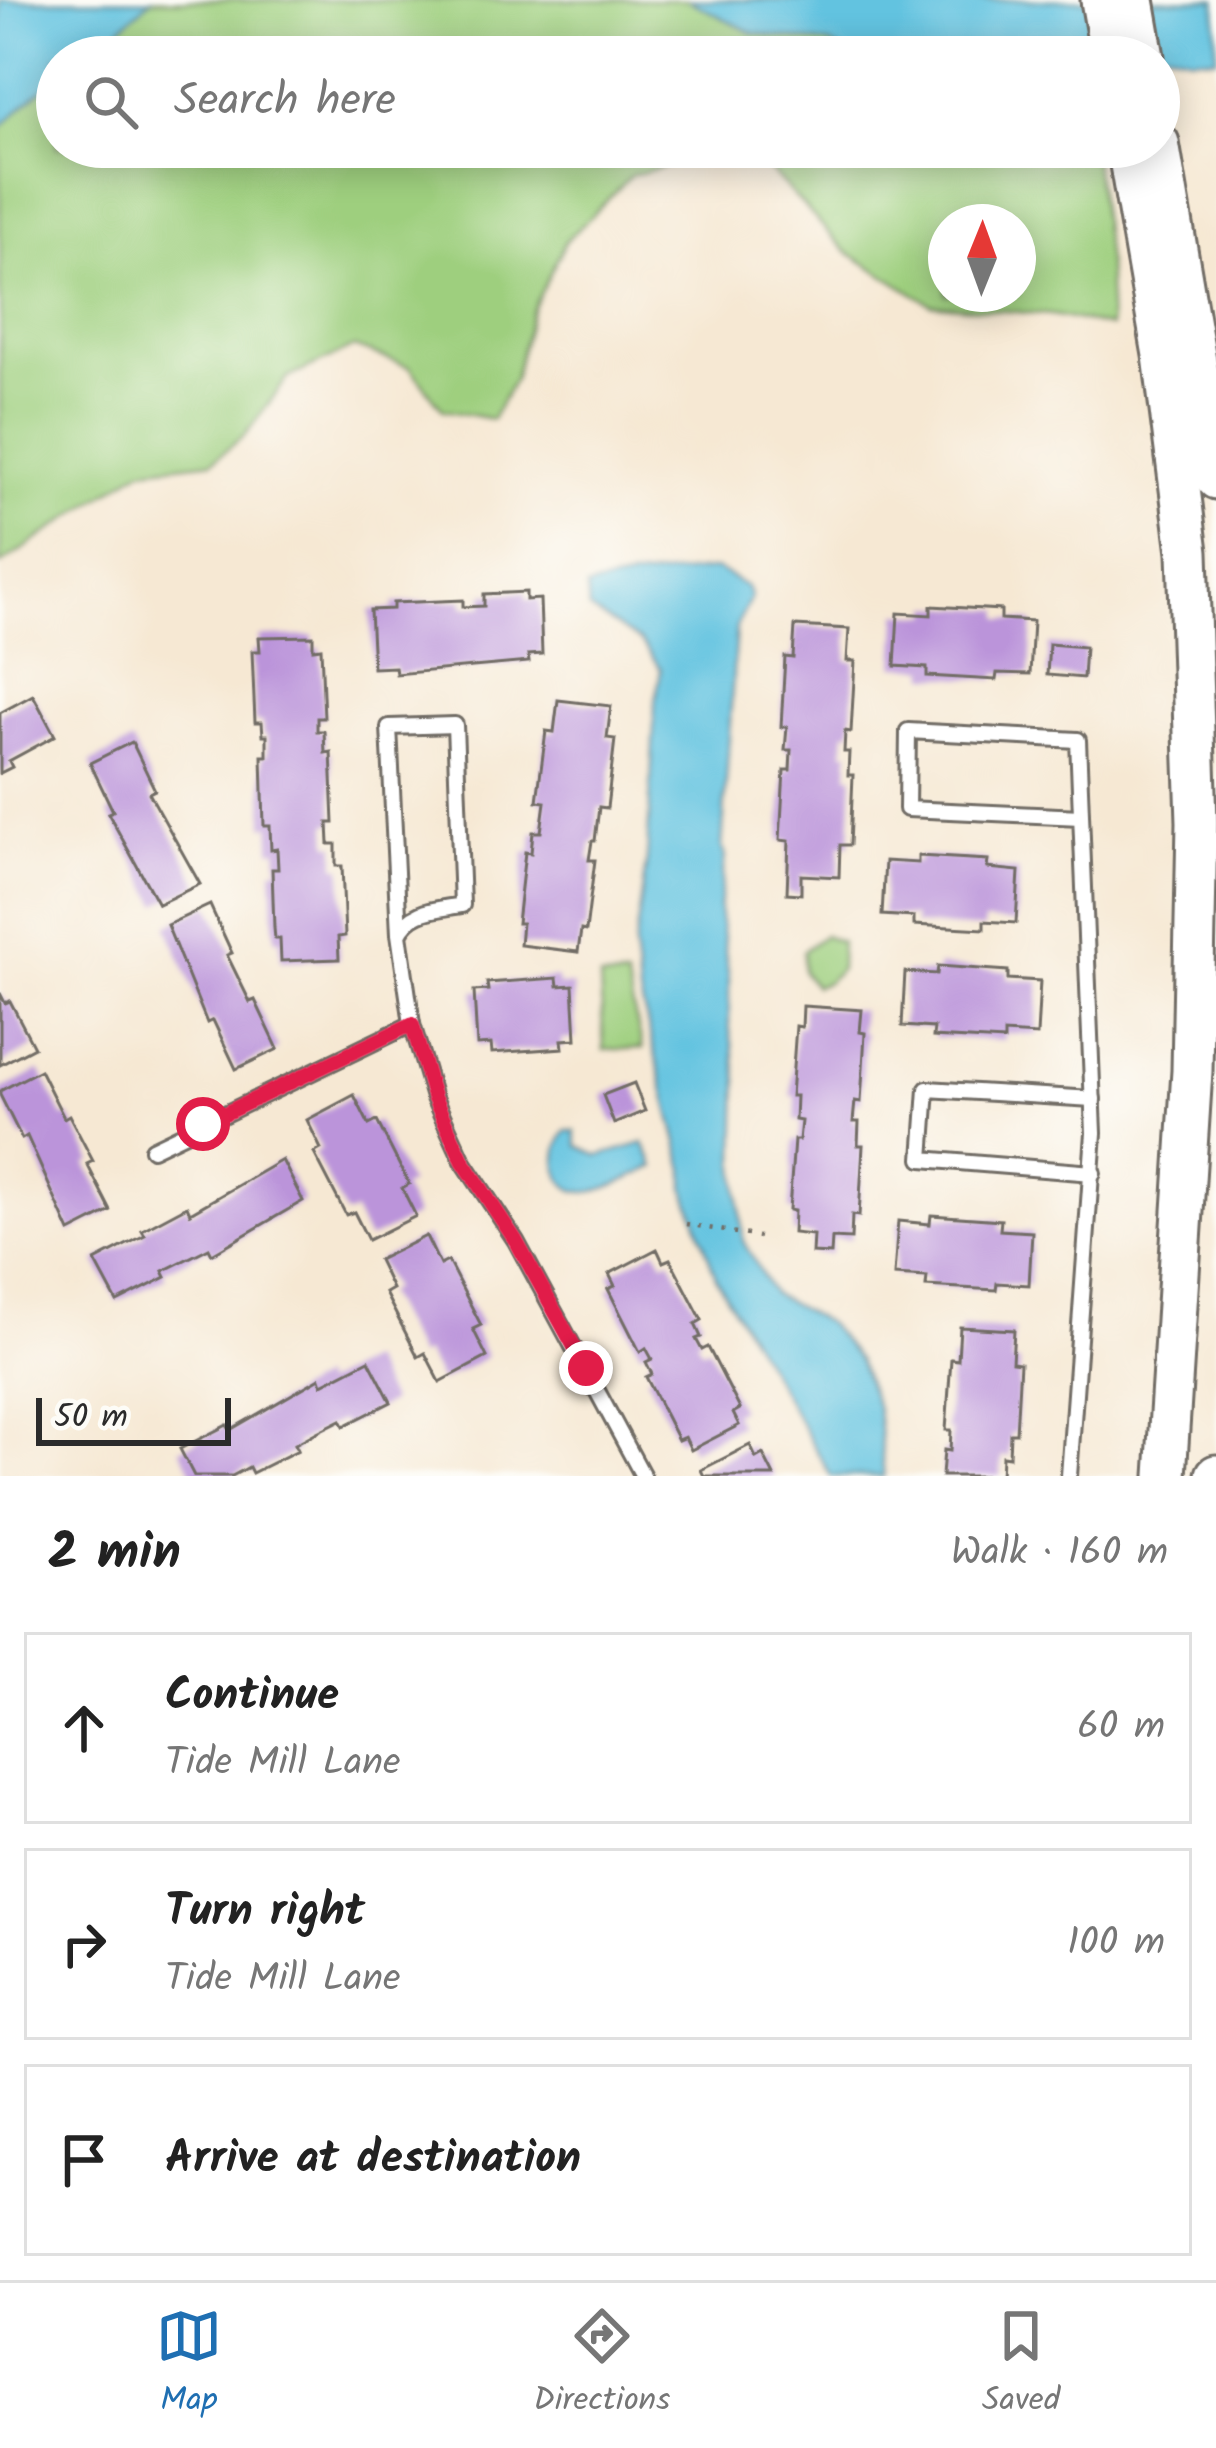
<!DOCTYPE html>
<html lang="en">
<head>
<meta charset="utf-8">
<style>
	body { margin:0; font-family:Kalam,sans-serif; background:#f2f2f2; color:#222 }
	.compass { position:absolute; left:928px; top:204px; width:108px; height:108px; border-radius:50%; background:#fff; box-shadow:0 6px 30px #0003; rotate:1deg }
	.scale { position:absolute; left:36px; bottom:30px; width:195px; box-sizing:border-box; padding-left:12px; border:6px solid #2b2b2b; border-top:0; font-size:33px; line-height:42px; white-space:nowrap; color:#2b2b2b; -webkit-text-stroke:9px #fdfcf7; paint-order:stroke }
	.stop { position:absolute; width:36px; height:36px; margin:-27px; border:9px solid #e11d48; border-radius:50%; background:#fff }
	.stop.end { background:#e11d48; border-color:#fff; box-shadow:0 3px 12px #0008 }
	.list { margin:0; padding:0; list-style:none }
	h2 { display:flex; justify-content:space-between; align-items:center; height:156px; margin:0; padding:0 48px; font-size:51px }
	h2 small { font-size:39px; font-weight:400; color:#767676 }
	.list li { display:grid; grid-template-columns:78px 1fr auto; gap:36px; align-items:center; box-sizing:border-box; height:192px; margin:0 24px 24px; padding:0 24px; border:3px solid #e0e0e0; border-radius:0px }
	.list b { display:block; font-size:45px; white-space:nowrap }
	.list p { margin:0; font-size:39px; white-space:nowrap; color:#767676 }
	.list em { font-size:39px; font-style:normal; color:#767676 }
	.icon { flex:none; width:66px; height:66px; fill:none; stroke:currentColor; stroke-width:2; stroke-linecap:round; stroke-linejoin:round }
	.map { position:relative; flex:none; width:1216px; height:1476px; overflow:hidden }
	.search { position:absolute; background:#fff; box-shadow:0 6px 30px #0003; left:36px; right:36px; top:36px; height:132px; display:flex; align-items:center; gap:30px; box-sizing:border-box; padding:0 42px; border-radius:66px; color:#767676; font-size:45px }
	.sheet { height:804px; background:#fff }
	nav { display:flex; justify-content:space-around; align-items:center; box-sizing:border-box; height:168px; border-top:3px solid #e0e0e0; background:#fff; font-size:33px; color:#767676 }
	nav a { display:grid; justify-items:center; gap:6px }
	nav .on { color:#1f6fb2 }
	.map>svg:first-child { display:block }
	.green { fill:#9ecf7e; stroke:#647d54; stroke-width:3; fill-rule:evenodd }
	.water { fill:#62c3e0; stroke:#467786; stroke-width:3 }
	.building { fill:#bb94da }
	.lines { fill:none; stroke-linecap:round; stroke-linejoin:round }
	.service-casing { stroke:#726d66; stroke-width:20 }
	.secondary-casing { stroke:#726d66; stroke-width:45 }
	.path { stroke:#726d66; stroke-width:4.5; stroke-dasharray:3 9; stroke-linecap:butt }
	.service { stroke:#fff; stroke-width:14 }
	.secondary { stroke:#fff; stroke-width:39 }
	.route { stroke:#e11d48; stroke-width:15 }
</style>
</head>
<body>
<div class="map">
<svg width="1216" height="1476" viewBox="0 0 1216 1476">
	<rect width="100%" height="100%" fill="#fdfcf7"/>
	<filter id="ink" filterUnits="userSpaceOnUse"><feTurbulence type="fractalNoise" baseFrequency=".00833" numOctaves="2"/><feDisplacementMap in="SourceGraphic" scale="24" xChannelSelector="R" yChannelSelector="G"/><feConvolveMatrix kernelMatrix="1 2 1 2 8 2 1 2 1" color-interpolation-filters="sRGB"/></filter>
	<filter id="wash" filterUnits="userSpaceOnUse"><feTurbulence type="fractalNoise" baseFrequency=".004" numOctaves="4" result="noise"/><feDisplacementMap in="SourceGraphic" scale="48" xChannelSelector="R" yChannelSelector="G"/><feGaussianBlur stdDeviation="2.7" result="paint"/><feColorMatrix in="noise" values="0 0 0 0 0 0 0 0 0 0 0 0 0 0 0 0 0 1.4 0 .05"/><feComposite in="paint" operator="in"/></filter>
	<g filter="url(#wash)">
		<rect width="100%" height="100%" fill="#f6e8d3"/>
		<g class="green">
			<polygon points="151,0 688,0 753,33 832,45 856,57 74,57 82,47 110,37"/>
			<path d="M57,76V147H1092L1107,261L1110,327L1052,315L931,304L847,252L759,159L732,149L632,175L565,242L531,313L514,379L492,419L443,410L410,367L354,347L288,378L245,435L213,461L142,469L0,565V127ZM946,222H1018V294H946Z"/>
			<polygon points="824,935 841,942 840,969 827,982 815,986 803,972 803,951"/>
			<polygon points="626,978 643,1048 604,1050 600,979"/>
		</g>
		<g class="water">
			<polygon points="0,0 151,0 110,37 82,47 74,57 57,57 57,76 0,127"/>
			<polygon points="688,0 1216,0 1216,58 1191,57 1150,46 1072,44 1018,57 856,57 832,45 753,33"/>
			<path d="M716,569L747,587L751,598L736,627L722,848L725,856L719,909L729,978V1024L738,1078L736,1164L743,1241L773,1294L828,1324L858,1360L877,1408L884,1476H831L717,1280L685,1188V1170L639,991L634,948L647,858L655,704L661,669L641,642L589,609L587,588C631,576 672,575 716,569Z"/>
			<path d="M566,1131H575L578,1146L599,1156L644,1143L655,1167C631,1176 576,1212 561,1177C554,1161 557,1145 566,1131Z"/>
		</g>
		<g id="blocks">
			<g class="building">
				<polygon points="526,592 526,600 540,599 542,654 528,655 529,662 396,674 395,667 373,668 370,610 393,609 393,603 463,600 463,607 484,606 484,594"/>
				<polygon points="931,606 1001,610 1001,619 1033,621 1030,674 997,673 996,680 927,676 927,668 895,666 898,613 931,615"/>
				<polygon points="795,626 849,629 847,661 855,661 851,732 845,731 844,752 849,752 848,775 853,775 850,845 840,845 839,877 801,875 801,894 787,893 789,841 780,840 784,770 790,770 791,750 785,750 787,727 781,727 785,657 793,658"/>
				<polygon points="313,636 313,649 321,648 324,718 317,718 317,731 324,731 325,753 331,752 334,823 328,823 329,844 336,844 336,866 342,866 345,936 338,937 339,959 281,961 280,939 275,939 274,928 272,869 278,869 277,849 271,850 270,826 264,826 262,756 267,756 267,735 263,735 262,722 255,722 252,651 260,651 259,637"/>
				<polygon points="1049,644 1085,647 1083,678 1047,675"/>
				<polygon points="33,695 55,736 9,761 12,767 0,773 0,713"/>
				<polygon points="558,700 611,706 607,738 615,739 607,808 599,807 595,841 592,841 589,860 595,860 586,931 581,930 578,952 520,945 522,923 517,923 525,852 531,853 533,832 541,832 545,802 537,801 546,731 554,732"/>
				<polygon points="132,742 155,790 149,793 200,884 158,904 108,813 113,811 90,763"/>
				<polygon points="918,856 988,860 987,868 1019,871 1016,923 984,921 984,929 914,925 914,917 882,915 885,861 918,863"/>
				<polygon points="210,905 232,953 227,955 250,1002 255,1000 278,1049 236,1069 213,1020 207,1023 167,925"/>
				<polygon points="938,966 1008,971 1008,979 1040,981 1037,1035 1004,1033 1004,1041 933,1037 934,1028 902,1026 905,972 937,974"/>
				<polygon points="557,978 558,986 573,985 576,1039 562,1040 563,1048 492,1053 491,1044 477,1045 474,991 488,990 487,983"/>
				<polygon points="0,993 5,1003 10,1001 34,1047 0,1065"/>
				<polygon points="803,1006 862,1010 860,1032 865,1033 861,1102 855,1101 853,1122 859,1122 858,1145 863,1145 859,1216 852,1215 851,1239 832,1238 831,1254 812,1253 813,1235 793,1233 794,1211 789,1210 794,1140 799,1140 801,1121 795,1120 796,1096 791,1096 796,1026 802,1027"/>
				<polygon points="40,1070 64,1118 69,1115 93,1161 87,1164 111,1211 70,1232 27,1136 22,1139 0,1095 0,1091"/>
				<polygon points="634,1083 645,1111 614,1124 603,1095"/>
				<polygon points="354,1095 369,1125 377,1121 409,1184 402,1188 416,1216 368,1240 354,1212 346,1215 314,1153 321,1149 307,1120"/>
				<polygon points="282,1160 303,1201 212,1254 209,1248 163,1271 166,1277 117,1302 95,1261 145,1235 142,1230 187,1206 190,1213"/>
				<polygon points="931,1215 1001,1220 1000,1230 1032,1232 1029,1285 997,1283 996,1290 926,1286 927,1277 894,1275 898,1221 930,1224"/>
				<polygon points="426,1236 440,1265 448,1261 481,1325 473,1329 487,1357 440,1382 425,1353 418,1357 385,1293 392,1289 378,1260"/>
				<polygon points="657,1249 663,1262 670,1259 702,1320 695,1324 701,1337 696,1339 702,1350 708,1347 740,1409 733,1413 739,1425 691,1450 685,1437 678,1440 646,1377 652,1374 646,1362 652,1359 646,1348 640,1352 608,1289 615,1286 609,1274"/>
				<polygon points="960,1327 1014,1330 1012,1362 1020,1363 1016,1433 1010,1433 1009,1457 1002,1456 1001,1476 942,1476 944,1450 950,1451 951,1430 946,1430 951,1359 958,1360"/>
				<polygon points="369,1360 391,1402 344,1426 341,1420 317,1432 295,1444 298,1450 252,1473 249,1467 232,1476 194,1476 180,1449 227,1425 230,1430 320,1378 322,1384"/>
				<polygon points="750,1445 756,1458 763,1454 774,1476 704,1476 701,1470"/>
			</g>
		</g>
	</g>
	<g filter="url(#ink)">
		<use href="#blocks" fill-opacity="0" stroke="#726d66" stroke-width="3"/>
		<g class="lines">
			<defs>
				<g id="service">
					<path d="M399,934L389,727L455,725L462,905C436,910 411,909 399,934L412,1024"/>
					<polyline points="152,1149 412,1024 434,1098 463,1161 516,1241 643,1476"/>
					<polyline points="1093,1173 922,1159 927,1089 1093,1099"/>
					<polyline points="1069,1476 1094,1133 1078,740 908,731 907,809 1081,817"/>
				</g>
				<g id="secondary">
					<polyline points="1101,0 1111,57"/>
					<polyline points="1134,0 1144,57"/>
					<polyline points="1159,143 1216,479"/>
					<polyline points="1127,147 1163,355 1188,552 1197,822 1192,1071 1166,1476"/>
					<polyline points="1216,1476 1216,1475"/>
				</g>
			</defs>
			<use href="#service" class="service-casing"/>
			<use href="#secondary" class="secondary-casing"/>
			<polyline class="path" points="686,1224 759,1237"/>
			<use href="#service" class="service"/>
			<use href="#secondary" class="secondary"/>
		</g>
	</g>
	<g class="lines" filter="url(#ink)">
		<polyline class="route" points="203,1124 412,1024 434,1098 463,1161 516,1241 586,1368"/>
	</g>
</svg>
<svg class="compass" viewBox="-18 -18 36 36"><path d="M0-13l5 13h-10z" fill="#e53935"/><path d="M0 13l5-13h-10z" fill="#767676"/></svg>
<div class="scale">50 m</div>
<div class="stop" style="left:203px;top:1124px"></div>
<div class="stop end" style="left:586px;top:1368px"></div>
<div class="search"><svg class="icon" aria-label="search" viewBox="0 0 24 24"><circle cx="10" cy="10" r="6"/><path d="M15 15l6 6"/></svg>Search here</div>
</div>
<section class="sheet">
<h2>2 min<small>Walk · 160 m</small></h2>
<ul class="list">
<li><svg class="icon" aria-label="ahead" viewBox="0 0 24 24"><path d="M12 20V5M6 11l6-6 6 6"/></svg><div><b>Continue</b><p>Tide Mill Lane</p></div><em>60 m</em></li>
<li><svg class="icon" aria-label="right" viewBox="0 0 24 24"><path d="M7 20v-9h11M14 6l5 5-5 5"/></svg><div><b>Turn right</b><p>Tide Mill Lane</p></div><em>100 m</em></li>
<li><svg class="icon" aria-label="arrive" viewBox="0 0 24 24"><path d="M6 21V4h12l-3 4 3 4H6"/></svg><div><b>Arrive at destination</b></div></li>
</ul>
</section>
<nav>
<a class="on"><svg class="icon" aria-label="map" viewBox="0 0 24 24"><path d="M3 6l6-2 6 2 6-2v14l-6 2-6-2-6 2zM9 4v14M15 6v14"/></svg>Map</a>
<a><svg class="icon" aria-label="directions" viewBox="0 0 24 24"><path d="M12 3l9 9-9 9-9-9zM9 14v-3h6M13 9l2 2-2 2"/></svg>Directions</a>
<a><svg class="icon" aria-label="saved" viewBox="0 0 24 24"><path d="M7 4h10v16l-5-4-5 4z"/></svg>Saved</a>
</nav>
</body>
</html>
